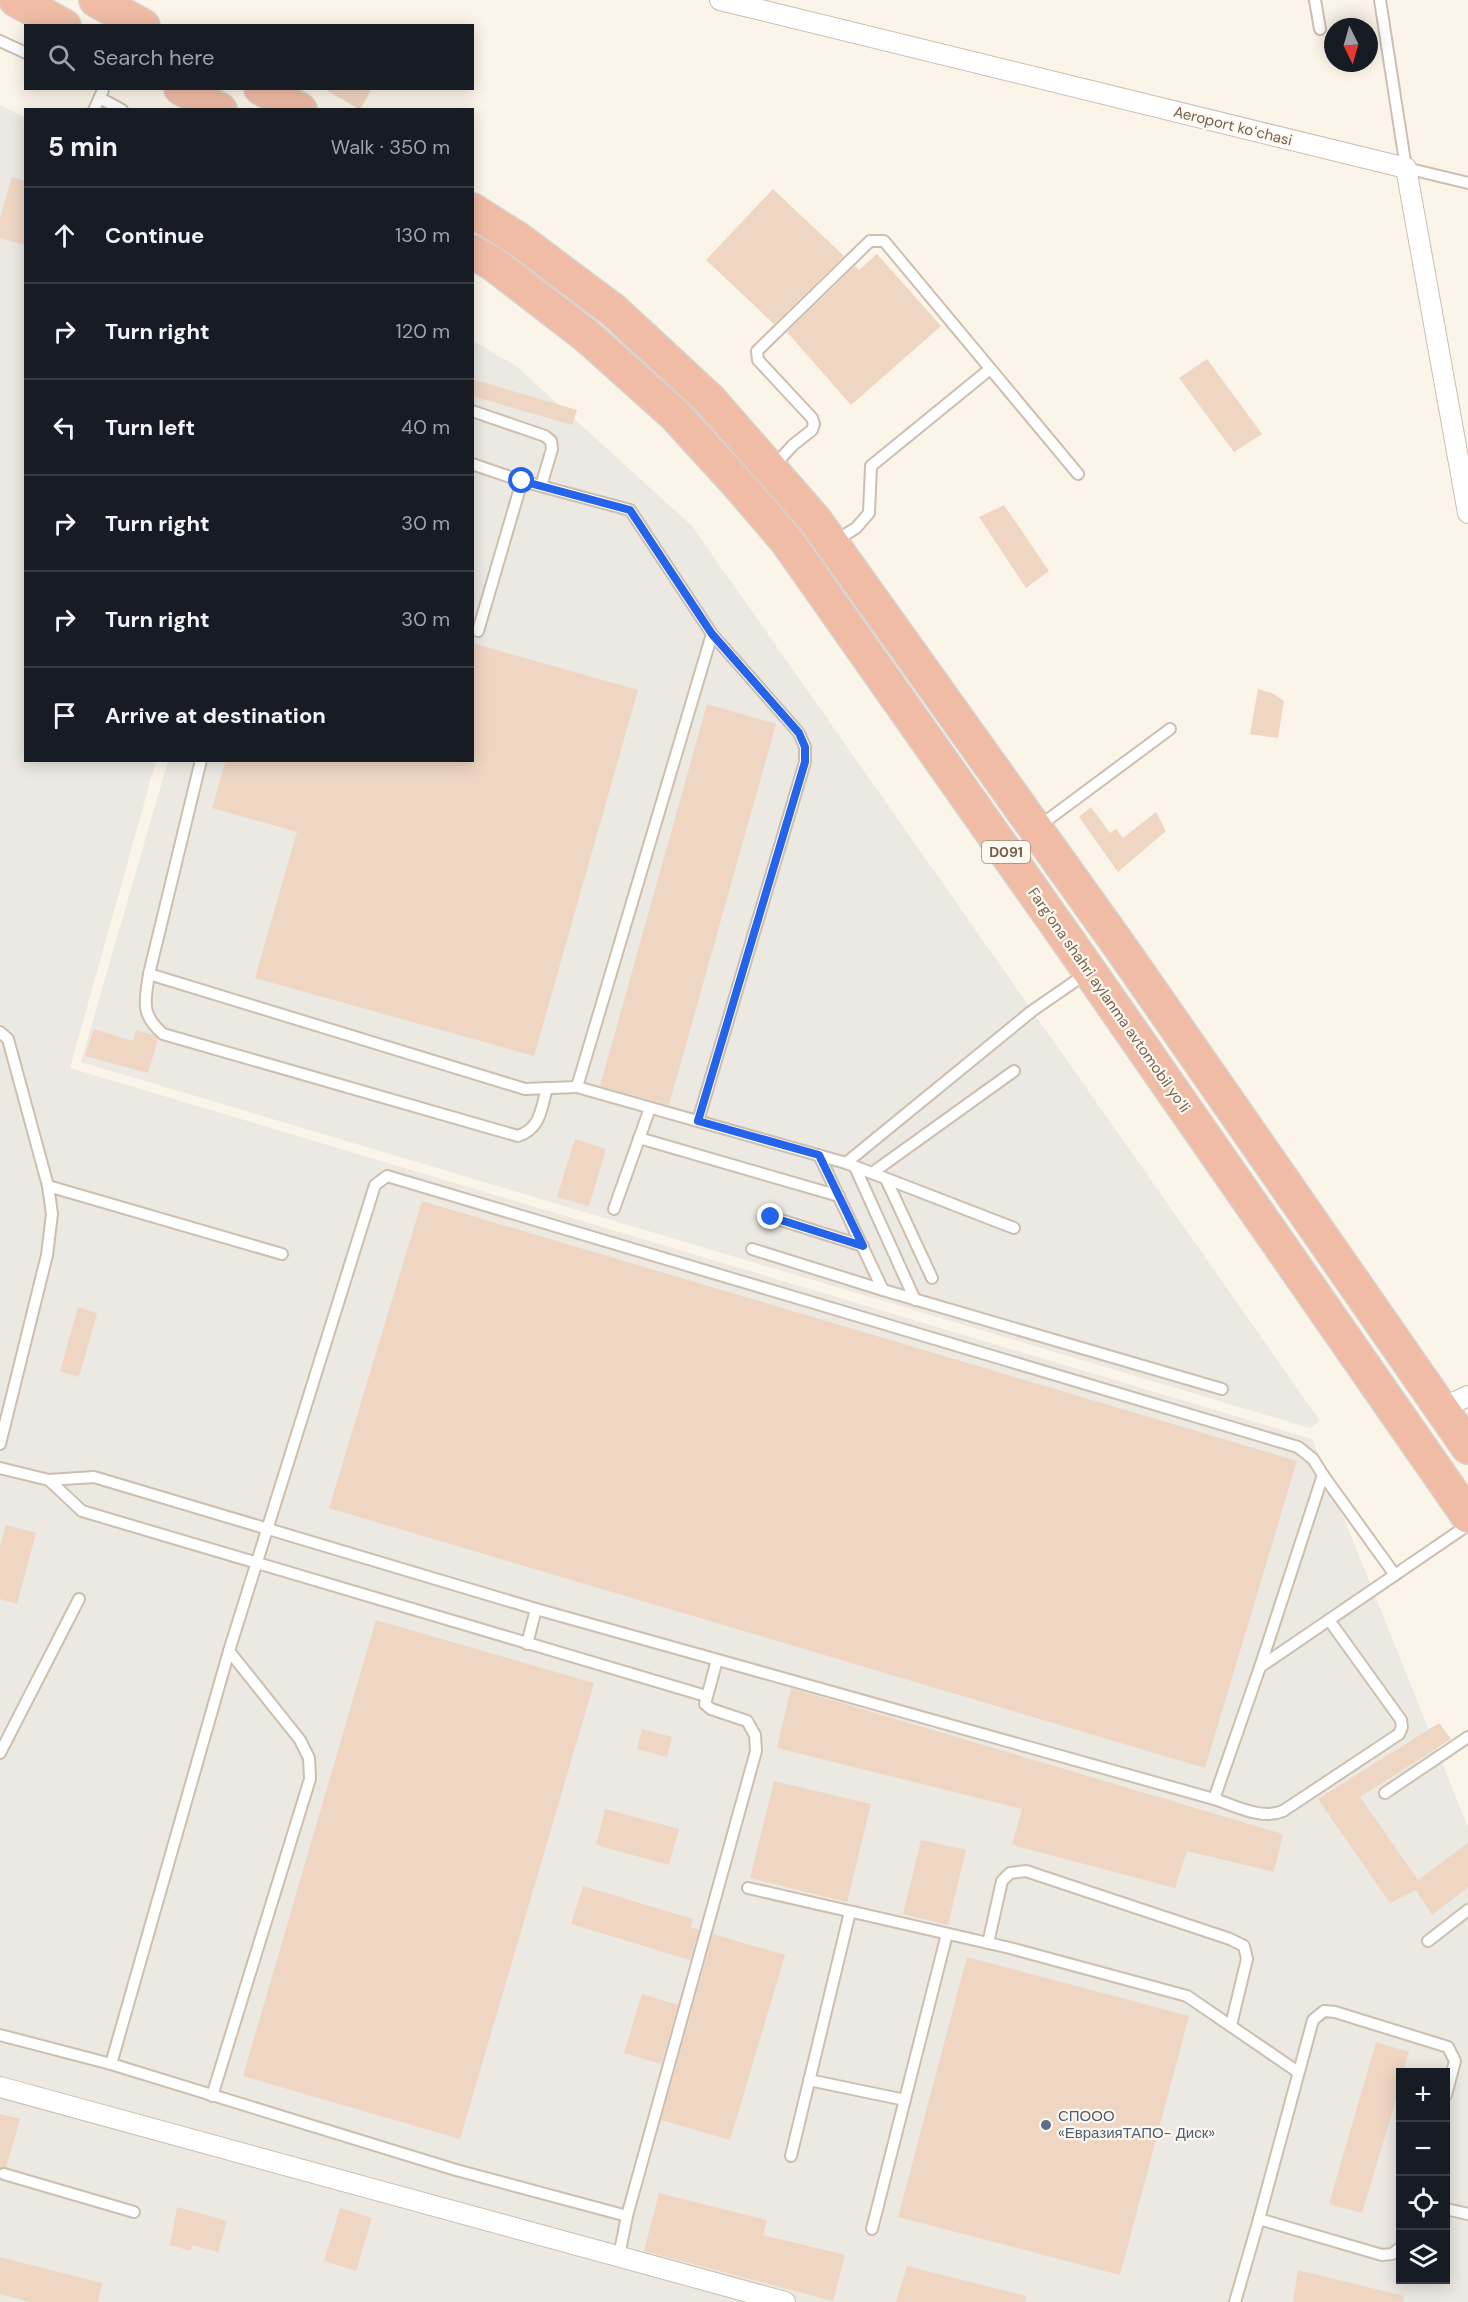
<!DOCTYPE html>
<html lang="en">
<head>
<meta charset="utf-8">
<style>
	body { margin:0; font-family:"DM Sans",sans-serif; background:#20242c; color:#f1f3f6 }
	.controls { position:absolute; right:18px; bottom:18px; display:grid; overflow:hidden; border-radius:0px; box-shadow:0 3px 15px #0003 }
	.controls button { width:54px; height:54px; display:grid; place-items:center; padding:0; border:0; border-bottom:2px solid #363941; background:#171b24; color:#f1f3f6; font:30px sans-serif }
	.compass { position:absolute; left:1324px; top:18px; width:54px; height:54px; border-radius:50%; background:#171b24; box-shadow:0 3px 15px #0003; rotate:175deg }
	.stop { position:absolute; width:18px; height:18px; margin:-14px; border:4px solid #2563eb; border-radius:50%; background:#fff }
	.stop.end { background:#2563eb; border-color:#fff; box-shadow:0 2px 6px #0008 }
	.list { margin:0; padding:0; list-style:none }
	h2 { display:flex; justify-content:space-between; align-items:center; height:78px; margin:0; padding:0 24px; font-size:26px }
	h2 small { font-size:20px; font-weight:400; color:#9ea1a6 }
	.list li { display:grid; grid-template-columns:39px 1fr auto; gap:18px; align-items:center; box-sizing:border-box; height:96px; padding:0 24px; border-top:2px solid #363941 }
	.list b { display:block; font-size:22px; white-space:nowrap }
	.list em { font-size:20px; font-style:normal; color:#9ea1a6 }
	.icon { flex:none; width:33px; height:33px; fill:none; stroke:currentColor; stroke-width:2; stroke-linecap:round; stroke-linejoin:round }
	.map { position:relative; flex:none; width:1468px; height:2302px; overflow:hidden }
	.search { position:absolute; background:#171b24; box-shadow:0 3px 15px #0003; left:24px; top:24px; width:450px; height:66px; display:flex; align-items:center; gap:15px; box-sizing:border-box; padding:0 21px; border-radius:0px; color:#9ea1a6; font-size:22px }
	.panel { position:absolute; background:#171b24; box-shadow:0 3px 15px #0003; left:24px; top:108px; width:450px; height:654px; border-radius:0px }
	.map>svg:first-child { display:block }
	.industrial { fill:#ece8e2; fill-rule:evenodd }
	.building { fill:#efd6c3 }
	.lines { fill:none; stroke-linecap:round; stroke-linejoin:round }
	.lane-casing { stroke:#cdbeb0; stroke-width:14 }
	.street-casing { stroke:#cdbeb0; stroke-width:22 }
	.highway-casing { stroke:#d8d2cd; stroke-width:36 }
	.lane { stroke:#fff; stroke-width:10 }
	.street { stroke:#fff; stroke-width:20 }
	.highway { stroke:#f0bca5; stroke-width:33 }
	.route { stroke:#2563eb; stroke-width:8 }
	.service-dot { fill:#5c6f8a; stroke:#fef9f0; stroke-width:2 }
	.labels { text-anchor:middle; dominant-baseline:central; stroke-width:4.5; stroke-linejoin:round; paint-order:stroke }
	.shield { fill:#fef9f0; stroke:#9d8c7f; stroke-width:1.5 }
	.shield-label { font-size:14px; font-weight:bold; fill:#745e4e }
	.street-label { font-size:15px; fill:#745e4e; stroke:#fef9f0 }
	.service-label { font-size:15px; fill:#4e5e75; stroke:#fef9f0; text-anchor:start }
</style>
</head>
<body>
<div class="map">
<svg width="1468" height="2302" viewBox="0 0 1468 2302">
	<rect width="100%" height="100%" fill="#fbf5e9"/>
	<g class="industrial">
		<path d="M0,105L26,118V760L156,761L70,1068L1312,1439L1468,1827V2302H0ZM1400,2072H1446V2280H1400Z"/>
		<polygon points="473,341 516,366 692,526 1320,1421 1310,1428 81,1062 168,761 472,760"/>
	</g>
	<g class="building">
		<polygon points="323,88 372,88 360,110"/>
		<polygon points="12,177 26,181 26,245 0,238 0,218"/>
		<polygon points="773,189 844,256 774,324 706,260"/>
		<polygon points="877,254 941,326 851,405 787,332 855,266 859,270"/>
		<polygon points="1207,359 1262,434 1234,452 1179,378"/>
		<polygon points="472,379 577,410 572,425 472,396"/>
		<polygon points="1004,505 1049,571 1026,588 979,517"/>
		<polygon points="472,643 638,690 534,1056 255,978 297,832 212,808 226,760 472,760"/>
		<polygon points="1258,689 1272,693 1284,701 1278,738 1250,734"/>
		<polygon points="707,704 776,724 669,1105 600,1086"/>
		<polygon points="1091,807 1110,833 1116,829 1123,838 1156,812 1166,831 1118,872 1079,817"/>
		<polygon points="94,1029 133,1041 136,1030 153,1035 158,1039 148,1073 85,1056"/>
		<polygon points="575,1139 606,1149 589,1206 557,1197"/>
		<polygon points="422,1201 1297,1461 1205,1768 329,1508"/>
		<polygon points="78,1307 97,1313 79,1377 60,1371"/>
		<polygon points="6,1525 36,1533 17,1604 0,1599 0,1546"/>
		<polygon points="376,1620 594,1683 460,2139 243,2076"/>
		<polygon points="791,1688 1283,1834 1274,1872 1187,1851 1175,1888 1012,1845 1022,1809 777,1748"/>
		<polygon points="1439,1723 1451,1739 1360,1797 1418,1880 1468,1843 1468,1887 1432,1915 1416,1890 1390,1903 1318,1799"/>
		<polygon points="642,1729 672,1737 667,1757 637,1749"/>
		<polygon points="774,1781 871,1804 847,1902 750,1878"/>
		<polygon points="605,1809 679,1829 669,1865 596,1845"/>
		<polygon points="921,1840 966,1850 948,1925 903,1914"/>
		<polygon points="583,1886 693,1919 690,1927 699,1930 690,1960 571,1924"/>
		<polygon points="713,1934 785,1955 730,2140 661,2120"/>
		<polygon points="967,1957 1189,2016 1120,2275 898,2217"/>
		<polygon points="642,1994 678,2005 661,2064 624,2053"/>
		<polygon points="1376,2042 1409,2052 1403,2073 1401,2073 1401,2083 1362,2213 1329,2204"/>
		<polygon points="0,2114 20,2119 6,2167 0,2168"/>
		<polygon points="659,2193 767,2220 763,2235 845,2255 833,2301 644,2251"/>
		<polygon points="177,2207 227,2221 218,2252 192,2245 191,2251 170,2245"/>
		<polygon points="340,2208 372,2218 356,2271 324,2261"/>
		<polygon points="0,2257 102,2283 98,2302 30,2302 0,2294"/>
		<polygon points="907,2266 1026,2296 1025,2302 896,2302"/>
		<polygon points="1298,2270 1404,2296 1403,2302 1293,2302"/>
	</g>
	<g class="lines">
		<defs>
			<g id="lane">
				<polyline points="1315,0 1320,29"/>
				<polyline points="1380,0 1406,168 1468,183"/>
				<polyline points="0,41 26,53"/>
				<polyline points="100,98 122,110"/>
				<polyline points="94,110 103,90"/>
				<polyline points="472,411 545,436 551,441 552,449 541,486"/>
				<polyline points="472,464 522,481 630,510 712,634 577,1087 846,1163 1032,1011 1087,973"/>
				<polyline points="773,467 793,445 812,430 814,424 812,418 758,360 757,351 870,241 884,241 1078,474"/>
				<polyline points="835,541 856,528 869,513 871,466 990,369"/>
				<polyline points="478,631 522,481"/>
				<path d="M201,760L149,974C145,1001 140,1014 163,1034L518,1136C541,1128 541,1109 547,1088"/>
				<polyline points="1038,827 1170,729"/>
				<polyline points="149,974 525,1089 577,1087"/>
				<polyline points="0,1032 8,1039 48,1186 52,1214 47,1255 0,1444"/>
				<polyline points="698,1121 805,762 805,747 799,733 712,634"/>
				<polyline points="639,1138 839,1196"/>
				<polyline points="819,1155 883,1290"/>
				<polyline points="846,1163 1014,1228"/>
				<polyline points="855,1167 915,1300"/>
				<polyline points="872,1173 1014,1071"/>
				<polyline points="886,1179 932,1278"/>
				<polyline points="48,1186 282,1254"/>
				<polyline points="614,1209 650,1108"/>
				<polyline points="771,1217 863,1246"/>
				<polyline points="752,1249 883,1290 1222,1389"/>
				<polyline points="0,1468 49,1480 94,1477 536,1609 1214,1799 1260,1667 1468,1525"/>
				<polyline points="1323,1475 1395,1575"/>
				<polyline points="49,1480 82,1511 706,1696"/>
				<polyline points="527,1644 536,1609"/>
				<polyline points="0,1753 79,1599"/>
				<polyline points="1385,1793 1468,1737"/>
				<path d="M1214,1799C1236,1806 1261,1820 1283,1811L1399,1734L1402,1727L1401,1720L1329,1620"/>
				<polyline points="748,1888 1010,1948 1187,1996 1298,2072"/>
				<polyline points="1428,1941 1468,1910"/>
				<polyline points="988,1943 1002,1881 1010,1873 1026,1871 1230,1939 1244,1946 1247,1959 1231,2025"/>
				<polyline points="0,2035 111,2064 456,2170 627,2216"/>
				<polyline points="111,2064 229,1651 375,1185 387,1176 1298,1447 1313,1459 1323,1475 1260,1667"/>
				<polyline points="809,2080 905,2100"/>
				<polyline points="212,2096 310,1779 309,1758 300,1740 229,1651"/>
				<polyline points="791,2156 850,1912"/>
				<polyline points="4,2174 134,2212"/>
				<polyline points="1446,2209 1468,2214"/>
				<polyline points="872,2229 947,1934"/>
				<polyline points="1400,2248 1392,2254 1382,2255 1259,2219 1313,2020 1324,2011 1335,2012 1448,2047 1455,2061 1446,2095"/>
				<polyline points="619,2256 627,2216 756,1751 755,1735 747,1721 711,1709 705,1704 717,1660"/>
				<polyline points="1235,2302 1259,2219"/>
			</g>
			<g id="street">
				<polyline points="720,0 1406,168 1468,513"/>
				<polyline points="1441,1409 1468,1396"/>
				<polyline points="0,2087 785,2302"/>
			</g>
			<g id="highway">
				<polyline points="16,0 64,26"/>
				<polyline points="96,0 143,26"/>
				<polyline points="181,88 220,110"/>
				<polyline points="261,88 300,110"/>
				<polyline points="472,210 518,239 614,311 710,400 815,520 1121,948 1468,1447"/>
				<polyline points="472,252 492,263 588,337 675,415 737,483 786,540 1090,972 1468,1516"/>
			</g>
		</defs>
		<use href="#lane" class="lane-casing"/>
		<use href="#street" class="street-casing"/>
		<use href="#highway" class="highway-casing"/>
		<use href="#lane" class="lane"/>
		<use href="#street" class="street"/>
		<use href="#highway" class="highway"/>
	</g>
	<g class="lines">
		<polyline class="route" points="522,481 630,510 712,634 799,733 805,747 805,762 698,1121 819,1155 863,1246 771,1217"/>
	</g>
	<circle class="service-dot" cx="1046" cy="2125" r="6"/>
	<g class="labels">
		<rect class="shield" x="982" y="841" width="48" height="22" rx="4.5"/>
		<g class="shield-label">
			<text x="1006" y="852">D091</text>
		</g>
		<g class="street-label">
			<text transform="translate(1233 126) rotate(14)">Aeroport koʻchasi</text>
			<text transform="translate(1109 1000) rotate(55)">Fargʻona shahri aylanma avtomobil yoʻli</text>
		</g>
		<g class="service-label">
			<text x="1058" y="2116">СПООО<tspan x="1058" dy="17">«ЕвразияТАПО- Диск»</tspan></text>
		</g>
	</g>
</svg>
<div class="controls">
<button>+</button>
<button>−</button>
<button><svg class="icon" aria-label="locate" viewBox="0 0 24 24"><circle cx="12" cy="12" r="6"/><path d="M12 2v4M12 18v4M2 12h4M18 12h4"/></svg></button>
<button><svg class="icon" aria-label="layers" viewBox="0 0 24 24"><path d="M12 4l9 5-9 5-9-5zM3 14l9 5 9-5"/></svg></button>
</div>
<svg class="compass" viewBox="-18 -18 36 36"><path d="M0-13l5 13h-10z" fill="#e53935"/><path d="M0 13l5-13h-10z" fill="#9ea1a6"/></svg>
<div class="stop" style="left:522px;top:481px"></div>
<div class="stop end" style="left:771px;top:1217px"></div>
<div class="search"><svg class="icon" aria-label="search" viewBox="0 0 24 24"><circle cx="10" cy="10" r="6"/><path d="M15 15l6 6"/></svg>Search here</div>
<section class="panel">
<h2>5 min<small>Walk · 350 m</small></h2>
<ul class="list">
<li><svg class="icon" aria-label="ahead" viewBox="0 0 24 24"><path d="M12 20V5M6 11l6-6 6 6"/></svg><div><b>Continue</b></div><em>130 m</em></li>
<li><svg class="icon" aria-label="right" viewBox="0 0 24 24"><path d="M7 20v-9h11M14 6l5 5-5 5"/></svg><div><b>Turn right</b></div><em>120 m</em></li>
<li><svg class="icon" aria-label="left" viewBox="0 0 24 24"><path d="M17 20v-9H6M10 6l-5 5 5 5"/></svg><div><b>Turn left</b></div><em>40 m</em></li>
<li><svg class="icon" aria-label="right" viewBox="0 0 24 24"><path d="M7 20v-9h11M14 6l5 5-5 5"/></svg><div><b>Turn right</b></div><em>30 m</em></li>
<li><svg class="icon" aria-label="right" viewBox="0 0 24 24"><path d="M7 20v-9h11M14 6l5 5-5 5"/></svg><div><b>Turn right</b></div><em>30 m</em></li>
<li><svg class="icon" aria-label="arrive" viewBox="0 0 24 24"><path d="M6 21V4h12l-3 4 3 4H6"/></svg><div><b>Arrive at destination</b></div></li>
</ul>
</section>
</div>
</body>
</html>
